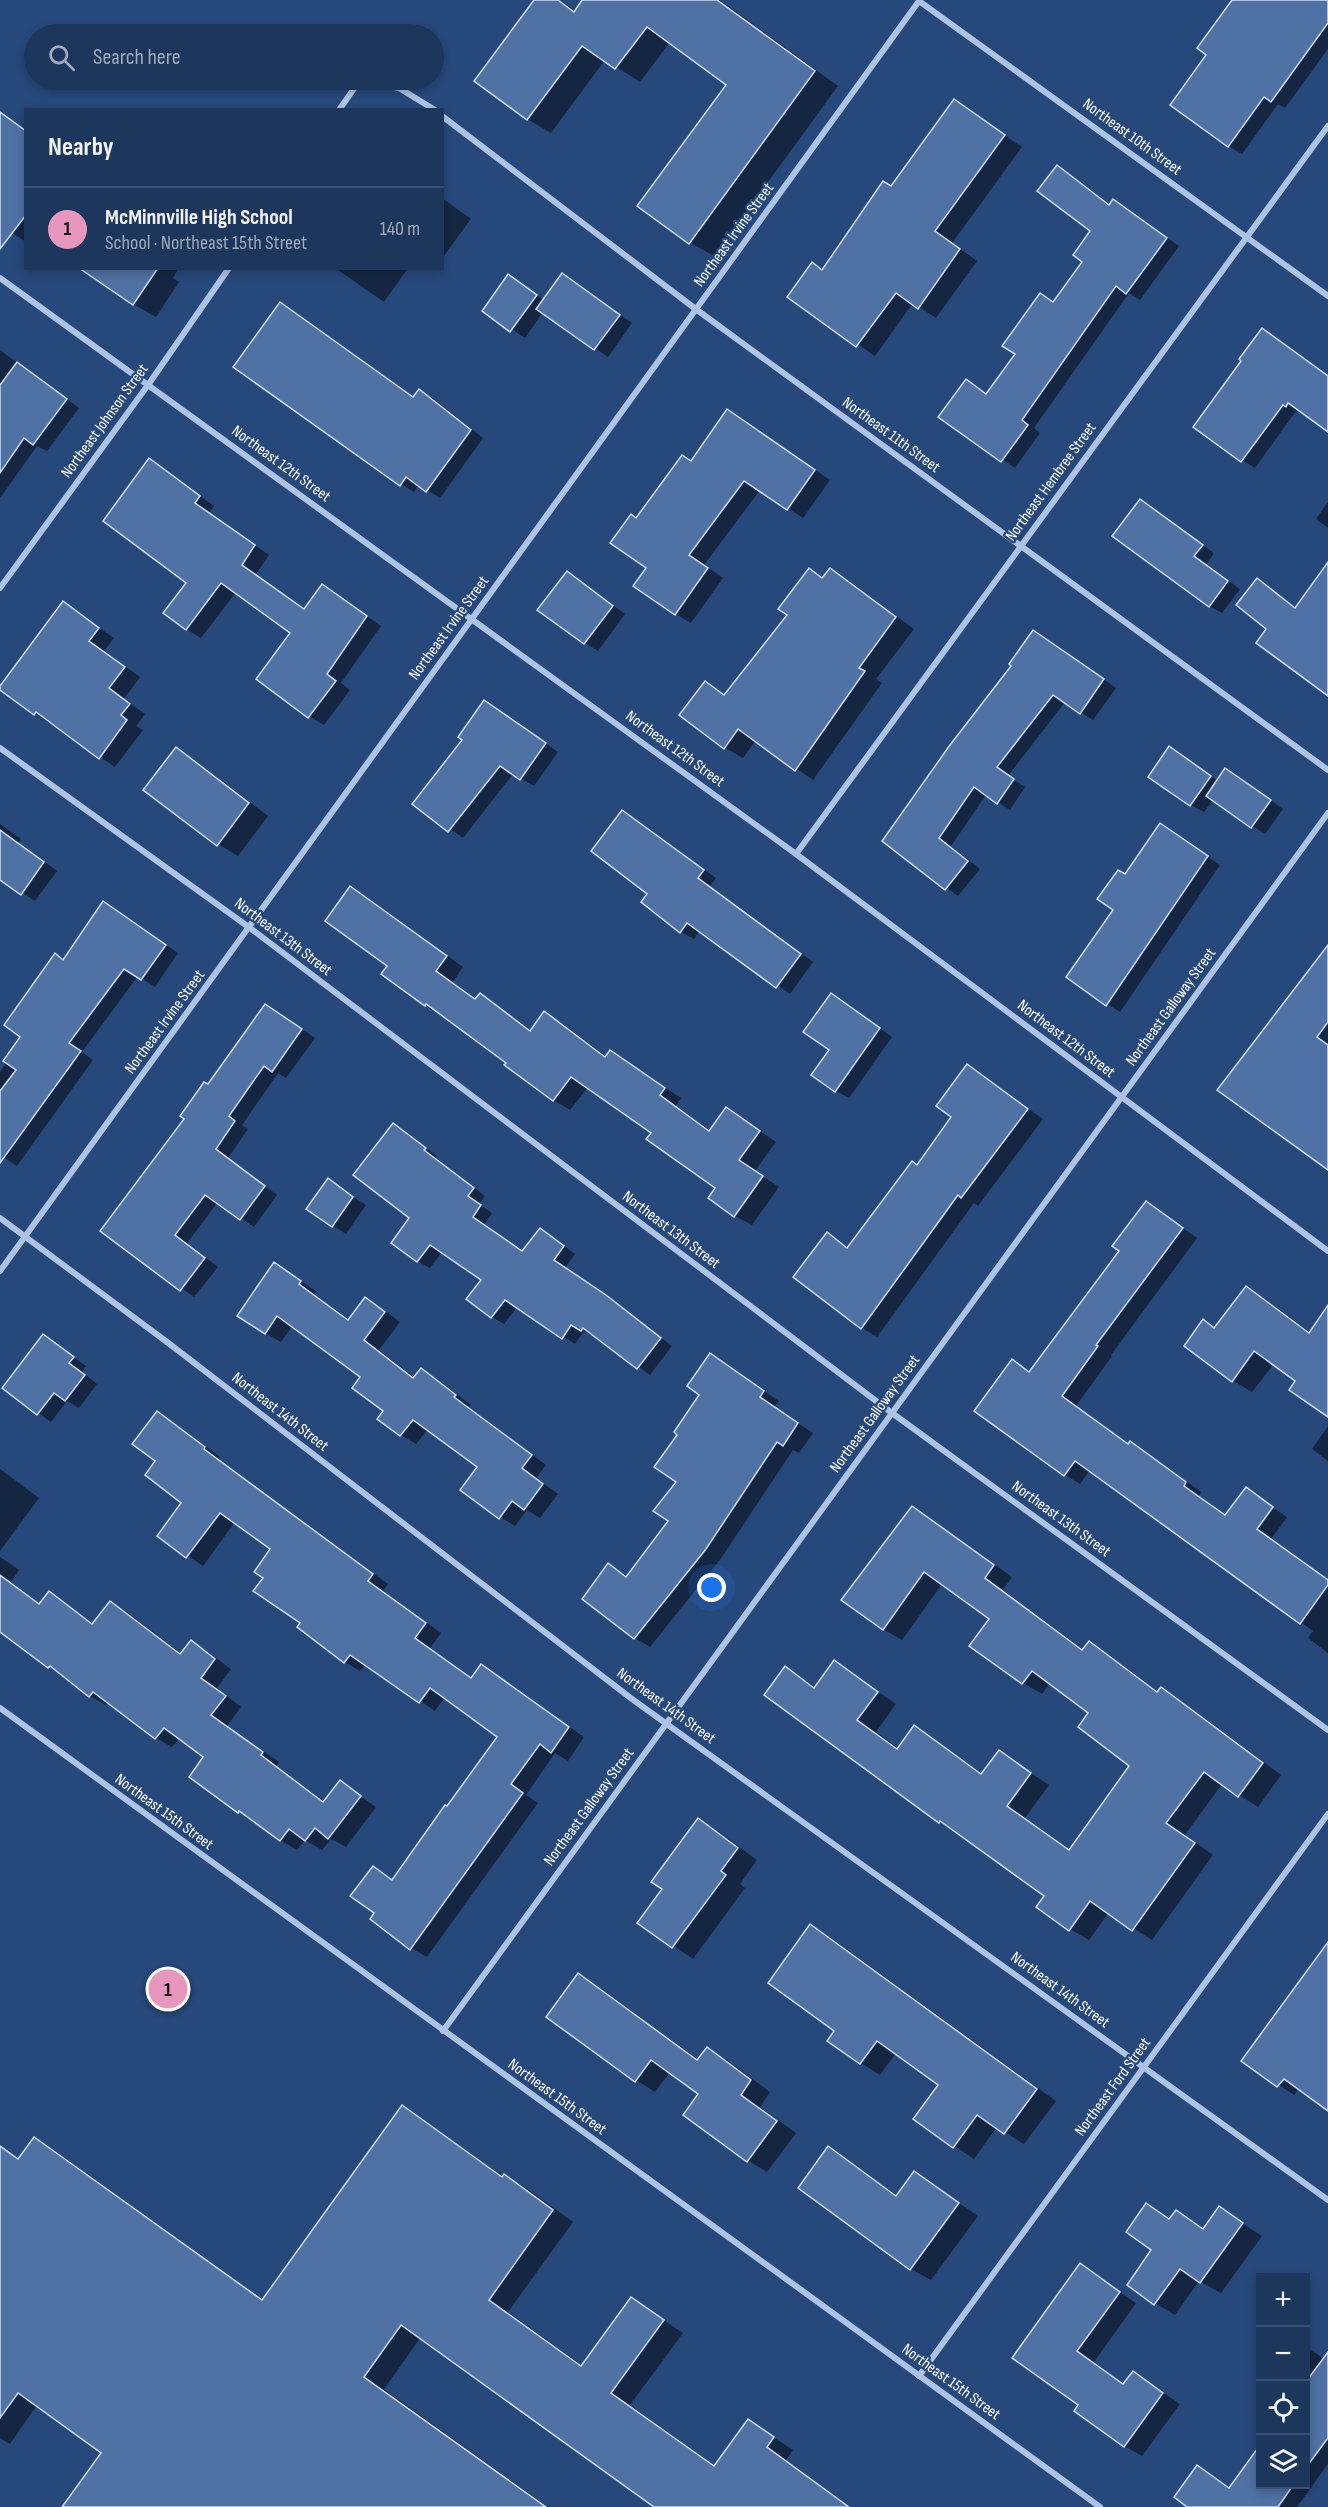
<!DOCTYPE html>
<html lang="en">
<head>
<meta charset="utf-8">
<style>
	body { margin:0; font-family:"Sofia Sans Condensed",sans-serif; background:#253e62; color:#f1f3f6 }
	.controls { position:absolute; right:18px; bottom:18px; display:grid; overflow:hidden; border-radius:0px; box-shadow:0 3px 9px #0003 }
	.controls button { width:54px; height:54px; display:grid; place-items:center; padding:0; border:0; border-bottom:2px solid #3b5072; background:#1d365c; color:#f1f3f6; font:30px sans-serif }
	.you { position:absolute; left:712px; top:1588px; width:21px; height:21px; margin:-15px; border:4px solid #fff; border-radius:50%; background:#1a73e8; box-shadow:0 0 0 9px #1a73e833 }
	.badge { display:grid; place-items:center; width:39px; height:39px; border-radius:50%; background:#e797bd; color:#111; font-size:20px; font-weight:700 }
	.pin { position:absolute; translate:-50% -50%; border:3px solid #fff; box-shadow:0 2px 6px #0006 }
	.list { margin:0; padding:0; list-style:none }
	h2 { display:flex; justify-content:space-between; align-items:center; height:78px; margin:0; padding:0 24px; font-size:26px }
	h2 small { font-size:20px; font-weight:400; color:#a0abbb }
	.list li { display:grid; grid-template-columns:39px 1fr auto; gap:18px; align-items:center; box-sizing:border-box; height:84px; padding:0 24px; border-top:2px solid #3b5072 }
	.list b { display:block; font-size:22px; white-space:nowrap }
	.list p { margin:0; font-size:20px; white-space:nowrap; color:#a0abbb }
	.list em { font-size:20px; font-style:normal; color:#a0abbb }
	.icon { flex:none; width:33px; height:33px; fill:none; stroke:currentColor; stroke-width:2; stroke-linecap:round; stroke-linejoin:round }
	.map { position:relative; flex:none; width:1328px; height:2507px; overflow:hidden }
	.search { position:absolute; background:#1d365c; box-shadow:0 3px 9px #0003; left:24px; top:24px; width:420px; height:66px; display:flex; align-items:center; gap:15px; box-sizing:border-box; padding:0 21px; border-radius:33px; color:#a0abbb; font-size:22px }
	.panel { position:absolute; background:#1d365c; box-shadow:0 3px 9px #0003; left:24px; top:108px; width:420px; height:162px; border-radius:0px }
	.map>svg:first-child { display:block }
	.shadow { fill:#0007 }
	.building { fill:#5071a4; stroke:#cfdef3; stroke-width:1.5 }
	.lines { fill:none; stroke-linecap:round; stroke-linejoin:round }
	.minor { stroke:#acc3e4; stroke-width:6 }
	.labels { text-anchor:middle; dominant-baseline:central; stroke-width:4.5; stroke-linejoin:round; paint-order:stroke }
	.street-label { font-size:16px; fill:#fff; stroke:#27487b }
</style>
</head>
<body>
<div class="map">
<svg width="1328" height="2507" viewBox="0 0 1328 2507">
	<rect width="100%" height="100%" fill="#27487b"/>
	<g class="shadow">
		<polygon points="536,0 560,0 576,11 584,0 720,0 838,86 714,256 689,242 728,84 670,42 640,82 605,60 551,133 527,119"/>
		<polygon points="1233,0 1328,0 1328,49 1285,108 1278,104 1242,154 1228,146 1208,54"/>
		<polygon points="955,101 1022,147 952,243 977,261 936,318 913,303 875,356 789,297 813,264 823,270 892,187"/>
		<polygon points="0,113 26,129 26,242 0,225"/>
		<polygon points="1057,167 1111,206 1114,201 1127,209 1179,246 1140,300 1129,293 1034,428 1040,433 1015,468 940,416 966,381 987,395 1084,261 1092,231"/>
		<polygon points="442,198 471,219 443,257 442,257"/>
		<polygon points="85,268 179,268 173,278 179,282 156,317 133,304"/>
		<polygon points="335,268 408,268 384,302"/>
		<polygon points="563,275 632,323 608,357 543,312 525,338 484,310 509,276 544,300"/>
		<polygon points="281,304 414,398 420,391 433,398 483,438 440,498 419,485 414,492 401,484"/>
		<polygon points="1262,330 1328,376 1328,430 1301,411 1300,413 1296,411 1255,468 1242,460 1244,361"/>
		<polygon points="0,350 79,408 47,451 37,446 0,498"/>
		<polygon points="728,411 830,480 803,518 760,490 704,565 723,578 691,623 676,614 648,568 636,520 692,462"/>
		<polygon points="149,460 214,506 209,513 269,555 256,574 306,610 323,586 381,626 341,683 350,690 324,725 309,716 292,632 236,592 201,638 186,629 189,582"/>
		<polygon points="1140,501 1214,553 1206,565 1240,589 1222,613 1209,606"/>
		<polygon points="1328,502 1328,528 1316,519"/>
		<polygon points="1328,565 1328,694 1268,628 1258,580 1297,608"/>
		<polygon points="809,570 824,579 830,570 848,580 914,629 876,679 882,683 813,780 756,740 743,758 724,747 706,682 726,695 789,615"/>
		<polygon points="567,573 625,614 598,651 585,643"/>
		<polygon points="63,603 114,638 104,651 140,677 124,699 145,714 136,726 143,730 115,767 35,714"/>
		<polygon points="1046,639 1116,688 1093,720 1065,702 1008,776 1025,787 1010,810 986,795 951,846 980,869 958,896 884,841"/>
		<polygon points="498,710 558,752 534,786 513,774 463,838 415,804"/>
		<polygon points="176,749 196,761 268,816 238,856 218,844"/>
		<polygon points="1182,756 1218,781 1239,778 1283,809 1265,834 1213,800 1204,812 1191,805"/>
		<polygon points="635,820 716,878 710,886 813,962 790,994 700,930 694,939 681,932 649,893"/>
		<polygon points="0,824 21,839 19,843 57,871 35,901 0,878"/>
		<polygon points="1161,825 1220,865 1120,1012 1107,1004 1115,910 1126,875"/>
		<polygon points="351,888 368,898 463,967 453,982 477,999 480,995 532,1031 545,1013 562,1023 607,1057 611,1052 681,1098 676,1106 711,1131 727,1109 776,1142 755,1171 779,1187 752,1225 735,1216 717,1188 653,1133 588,1087 570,1110 553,1100 508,1062 425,1005 389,966"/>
		<polygon points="117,911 178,953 155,987 138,976 82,1052 93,1060 17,1166 0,1155 0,1072 22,1037 55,955 65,961"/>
		<polygon points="1328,947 1328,1169 1219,1090"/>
		<polygon points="844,1003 892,1037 849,1098 836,1091 831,1050"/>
		<polygon points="279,1013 315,1038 286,1078 278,1073 242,1125 248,1129 228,1158 277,1195 254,1227 218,1202 187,1243 218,1267 194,1297 102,1231 209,1086"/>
		<polygon points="968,1066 1043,1119 978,1206 974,1203 877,1337 862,1328 827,1234 849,1248 918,1167 954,1116"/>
		<polygon points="393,1125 437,1156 436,1158 485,1196 479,1204 492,1213 484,1225 523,1252 540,1230 553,1237 575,1254 565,1268 618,1304 672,1346 650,1375 595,1335 594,1337 584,1331 575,1344 518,1306 504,1324 492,1317 468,1299 483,1279 442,1252 430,1268 417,1261"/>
		<polygon points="328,1180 366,1205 346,1234 308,1209"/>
		<polygon points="1146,1203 1197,1238 1111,1355 1112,1356 1076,1406 1129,1445 1130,1443 1146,1452 1201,1492 1199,1496 1226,1516 1246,1489 1287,1517 1271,1539 1328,1580 1328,1653 1308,1638 1313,1631 1090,1470 1080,1484 1065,1475 1012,1361 1031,1372 1121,1250"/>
		<polygon points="290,1274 316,1291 314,1294 350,1320 365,1299 381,1308 400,1322 379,1350 415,1378 421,1370 437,1379 471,1405 469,1407 546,1465 536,1478 558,1494 540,1518 527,1510 515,1526 500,1517 479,1467 428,1429 416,1444 401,1435 362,1376 293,1325 281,1342 265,1333"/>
		<polygon points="1247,1288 1267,1300 1311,1333 1328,1334 1328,1415 1297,1380 1274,1364 1252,1392 1232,1380 1203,1321 1216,1329"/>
		<polygon points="44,1336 86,1366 82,1372 97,1384 79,1408 67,1401 51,1422 4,1388"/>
		<polygon points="726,1364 779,1401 774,1407 813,1433 799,1453 793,1450 722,1557 650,1647 635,1638 609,1565 628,1577 670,1521 678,1482"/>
		<polygon points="157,1413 173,1422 220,1457 219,1459 388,1584 383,1591 441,1633 430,1648 473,1679 482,1666 584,1737 568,1761 555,1753 526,1795 538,1803 427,1957 411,1948 376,1913 374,1868 394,1880 499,1736 445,1697 435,1711 366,1664 360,1671 345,1662 302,1623 265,1577 272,1549 235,1522 203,1566 159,1536 183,1503 157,1461"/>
		<polygon points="1328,1426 1328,1461 1312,1449"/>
		<polygon points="0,1469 39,1498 0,1551"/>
		<polygon points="912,1508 931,1519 1012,1577 1003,1590 1084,1650 1089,1643 1108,1654 1159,1692 1161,1689 1180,1700 1281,1775 1258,1807 1222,1784 1185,1835 1213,1855 1152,1940 1109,1912 1089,1940 1070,1929 1047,1895 940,1822 766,1694 786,1668 816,1687 834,1662 896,1704 876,1732 898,1748 915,1727 983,1774 999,1752 1049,1785 1025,1818 1071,1851 1131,1766 1091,1713 1050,1683 1042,1694 1023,1683 991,1619 942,1584 902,1640 883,1629"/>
		<polygon points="0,1557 19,1570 11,1582 41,1605 50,1593 94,1624 110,1603 127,1612 182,1654 191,1642 208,1652 231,1669 217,1688 241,1707 227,1726 279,1762 276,1766 325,1802 340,1782 376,1807 346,1847 331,1839 322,1850 305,1840 297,1850 280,1840 239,1811 205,1757 180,1738 172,1747 156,1738 109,1702 106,1705 90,1696 0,1630"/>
		<polygon points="699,1820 719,1832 757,1860 740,1884 745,1888 693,1959 639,1922 664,1889"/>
		<polygon points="811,1926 831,1938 1056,2101 1024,2144 997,2127 974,2159 915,2119 940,2085 896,2053 880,2075 861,2063 836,2031"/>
		<polygon points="1328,1965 1328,2109 1299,2088 1294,2095 1244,2061"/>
		<polygon points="579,1975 599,1987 699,2060 707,2049 727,2060 770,2092 760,2107 796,2133 767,2172 747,2160 700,2094 670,2072 655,2092 636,2080"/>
		<polygon points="402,2107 422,2119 504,2177 505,2176 525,2187 573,2222 508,2312 583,2366 631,2299 683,2333 630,2405 716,2467 749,2421 793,2450 786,2460 851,2507 653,2507 654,2505 421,2337 384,2389 548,2507 64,2507 103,2452 37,2405 10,2444 0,2438 1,2148 19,2159 34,2139 54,2150 263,2301"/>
		<polygon points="829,2148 898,2196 915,2173 978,2216 931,2280 911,2269 800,2188"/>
		<polygon points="1147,2205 1171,2220 1177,2212 1204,2229 1219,2208 1262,2236 1221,2293 1199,2281 1175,2315 1155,2303 1154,2249"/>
		<polygon points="1080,2265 1136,2303 1094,2362 1124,2384 1134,2373 1180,2404 1142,2456 1124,2446 1080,2405 1014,2358"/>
		<polygon points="1309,2349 1328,2361 1328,2464 1297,2507 1190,2507 1198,2467 1231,2489 1260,2448 1260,2484 1306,2484 1306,2353"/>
	</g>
	<g class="building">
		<polygon points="534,0 558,0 574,12 582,0 717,0 815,71 689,244 637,206 726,85 647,27 615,69 582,46 527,120 474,81"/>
		<polygon points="1232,0 1328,0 1328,23 1271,102 1264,97 1228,147 1170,105 1206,55 1197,48"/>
		<polygon points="954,99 1005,135 935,231 960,249 918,309 896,293 856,347 787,297 812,262 822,270 883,181 891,186"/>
		<polygon points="0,112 26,131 26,215 0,249"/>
		<polygon points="1057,165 1109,205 1113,199 1167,238 1126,294 1116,286 1022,420 1028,425 1001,462 938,417 966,379 986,394 1015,354 1002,346 1040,293 1053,302 1082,262 1073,255 1090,231 1037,191"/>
		<polygon points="79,268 158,268 133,305"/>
		<polygon points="562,273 620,315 594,350 536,309"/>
		<polygon points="508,274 537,295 510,332 482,311"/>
		<polygon points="280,302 413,397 419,389 471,430 426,492 406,477 400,486 233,367"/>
		<polygon points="1262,328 1328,376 1328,432 1288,403 1286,407 1283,405 1241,462 1193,427 1241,361 1239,359"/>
		<polygon points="17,362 67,399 33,445 24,438 0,473 0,385"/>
		<polygon points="727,409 815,470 787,510 744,481 689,555 708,568 675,615 633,586 646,568 610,543 631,514 636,518 682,455 691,461"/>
		<polygon points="149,458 200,496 195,503 255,545 242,565 304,609 322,584 367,616 327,674 336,681 308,718 256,679 290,633 221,583 186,630 163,613 186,583 103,521"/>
		<polygon points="1140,499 1203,545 1194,556 1228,581 1209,607 1112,536"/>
		<polygon points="1328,562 1328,696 1256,643 1266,629 1236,605 1257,578 1295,608"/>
		<polygon points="809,568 822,578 830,568 896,617 859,668 865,671 795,771 738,729 724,749 679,715 705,681 724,695 787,615 778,609"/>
		<polygon points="567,571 613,606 584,644 537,610"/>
		<polygon points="63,601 99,628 89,641 125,667 109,688 130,704 121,715 127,720 99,759 36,712 34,715 0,690 0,686"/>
		<polygon points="1033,630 1104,679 1080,714 1053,695 997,767 1014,779 997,804 974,787 939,838 968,861 945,890 882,841 950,745 1011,666 1009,664"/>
		<polygon points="484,700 546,743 520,780 500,766 448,832 412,804 462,740 458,737"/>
		<polygon points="1169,746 1211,776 1190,806 1148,777"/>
		<polygon points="176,747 249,803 217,846 143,790"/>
		<polygon points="1225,768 1271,800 1251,828 1206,796"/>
		<polygon points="622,810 704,870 698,878 801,954 776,988 687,923 680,933 641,902 647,894 591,851"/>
		<polygon points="1160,823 1208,856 1106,1006 1066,977 1113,910 1097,899 1118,870 1125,874"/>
		<polygon points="0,830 44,862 21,895 0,880"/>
		<polygon points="350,886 447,956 436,971 475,999 480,993 530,1031 544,1011 605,1057 610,1050 665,1088 660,1095 709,1131 726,1107 760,1131 739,1160 763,1176 734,1217 708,1198 715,1188 646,1139 651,1133 571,1077 553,1101 504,1065 506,1063 426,1004 425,1006 381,974 387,966 325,921"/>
		<polygon points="103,901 166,945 141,980 124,969 69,1043 81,1051 0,1163 0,1091 16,1070 3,1061 20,1037 4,1025 55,953 63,960"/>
		<polygon points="1328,945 1328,1022 1317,1037 1328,1045 1328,1170 1217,1090"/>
		<polygon points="831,993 880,1028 835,1092 811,1075 829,1050 803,1032"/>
		<polygon points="265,1004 302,1029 272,1072 264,1066 229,1116 235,1121 216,1149 265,1186 240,1220 205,1195 175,1235 205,1258 180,1291 100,1231 184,1119 180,1116 204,1082 208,1084"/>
		<polygon points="967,1064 1028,1109 961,1198 958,1195 861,1329 793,1277 827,1232 847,1248 912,1161 917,1165 951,1117 936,1106"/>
		<polygon points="393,1123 426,1148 424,1150 474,1188 468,1196 481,1205 473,1217 522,1251 540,1228 564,1246 554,1260 606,1295 661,1338 637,1369 583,1328 581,1331 571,1325 562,1339 505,1300 491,1318 466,1299 481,1280 430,1245 417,1262 391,1243 409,1218 353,1175"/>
		<polygon points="328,1178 353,1197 332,1227 306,1209"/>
		<polygon points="1146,1201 1183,1228 1096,1345 1098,1346 1062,1396 1128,1444 1130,1441 1186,1482 1184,1486 1225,1515 1246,1487 1273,1507 1257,1529 1328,1580 1328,1585 1300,1624 1075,1461 1064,1476 974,1411 1012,1359 1029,1372 1119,1251 1112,1246"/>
		<polygon points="274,1262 301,1281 299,1284 348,1320 365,1297 385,1312 364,1340 413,1378 421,1368 456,1395 454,1397 532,1455 522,1468 543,1484 524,1510 512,1501 499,1519 460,1490 477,1467 413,1420 400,1436 377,1419 383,1411 352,1388 360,1377 277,1316 265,1334 237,1316"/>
		<polygon points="1246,1286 1309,1333 1328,1305 1328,1417 1289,1390 1295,1381 1254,1351 1232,1382 1184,1346 1203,1319 1214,1328"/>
		<polygon points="43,1334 74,1357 69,1363 85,1375 65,1401 54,1393 37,1415 2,1388"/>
		<polygon points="710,1353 764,1391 760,1397 798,1423 783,1446 777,1442 706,1549 634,1639 582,1599 608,1563 626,1577 668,1521 653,1511 676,1482 654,1467 677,1435 674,1432 699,1395 687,1386"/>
		<polygon points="157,1411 205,1447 204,1449 373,1574 368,1581 426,1623 415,1638 471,1678 481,1664 569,1727 551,1753 540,1744 511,1784 523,1793 410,1950 370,1919 374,1913 350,1896 373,1866 392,1880 445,1805 447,1806 497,1737 430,1688 419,1703 350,1655 344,1663 297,1627 300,1623 253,1591 263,1578 254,1572 270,1549 220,1513 186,1558 157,1536 181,1503 145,1475 155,1461 132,1444"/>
		<polygon points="912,1506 994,1565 985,1578 1082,1650 1089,1641 1157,1692 1161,1687 1263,1763 1238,1797 1204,1772 1166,1823 1195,1843 1132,1931 1090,1901 1069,1931 1036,1907 1044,1896 940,1821 939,1823 764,1695 785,1666 814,1688 834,1660 878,1692 857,1720 897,1749 914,1725 981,1774 999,1750 1031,1773 1007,1806 1069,1850 1129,1766 1078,1727 1088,1713 1032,1671 1022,1684 969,1646 989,1619 924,1572 883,1630 841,1600"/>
		<polygon points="0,1575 39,1604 49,1591 92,1624 110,1601 180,1654 191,1640 215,1659 201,1678 226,1696 211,1715 263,1752 261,1755 323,1802 340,1780 361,1796 328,1839 315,1828 305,1841 289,1829 280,1841 239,1811 238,1813 189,1777 203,1757 164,1728 155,1739 93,1692 89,1697 50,1666 48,1668 0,1632"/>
		<polygon points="698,1818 738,1848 721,1871 726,1875 672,1948 637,1923 662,1889 651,1882"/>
		<polygon points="810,1924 1037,2089 1004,2134 977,2115 953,2148 913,2119 938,2085 877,2041 860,2064 827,2041 834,2031 768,1983"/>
		<polygon points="1328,1942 1328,2111 1284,2079 1277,2087 1241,2061"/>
		<polygon points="578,1973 697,2060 707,2047 751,2080 741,2095 777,2121 747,2162 683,2115 698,2094 651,2060 635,2082 546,2017"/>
		<polygon points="402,2105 502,2177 504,2174 553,2210 489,2300 581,2366 631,2297 664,2320 611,2393 714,2466 748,2419 774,2437 767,2447 849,2507 654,2507 401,2325 364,2377 546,2507 62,2507 101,2453 18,2393 0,2418 0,2146 18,2159 34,2137 262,2300"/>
		<polygon points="828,2146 896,2196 914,2171 959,2203 910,2270 798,2188"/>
		<polygon points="1146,2203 1169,2219 1176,2210 1203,2229 1219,2206 1243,2223 1200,2283 1180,2269 1154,2305 1127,2285 1151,2250 1126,2232"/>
		<polygon points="1080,2263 1120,2292 1077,2351 1123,2384 1133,2371 1163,2393 1124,2447 1074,2411 1078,2405 1012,2358"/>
		<polygon points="1328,2352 1328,2438 1305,2469 1305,2383"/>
		<polygon points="1260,2445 1260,2484 1294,2484 1278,2507 1187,2507 1174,2497 1197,2465 1229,2488"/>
	</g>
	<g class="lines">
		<g class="minor">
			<polyline points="339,110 360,80 399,88 435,110"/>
			<polyline points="442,116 697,310 1328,770"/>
			<polyline points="0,278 796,854 1328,1251"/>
			<polyline points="0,588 148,385 229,268"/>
			<polyline points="0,748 250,928 892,1413 1328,1730"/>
			<polyline points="796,854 1328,126"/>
			<polyline points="0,1218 167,1342 632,1699 1328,2200"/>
			<polyline points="0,1271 919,1 1328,296"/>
			<polyline points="0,1708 1100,2507"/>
			<polyline points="443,2031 1328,813"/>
			<polyline points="919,2376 1328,1814"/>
		</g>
	</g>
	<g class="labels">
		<g class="street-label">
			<text transform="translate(1132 137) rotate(36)">Northeast 10th Street</text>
			<text transform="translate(734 235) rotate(-54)">Northeast Irvine Street</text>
			<text transform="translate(105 421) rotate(-54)">Northeast Johnson Street</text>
			<text transform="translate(891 435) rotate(36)">Northeast 11th Street</text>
			<text transform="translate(281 464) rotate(36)">Northeast 12th Street</text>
			<text transform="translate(1051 482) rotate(-54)">Northeast Hembree Street</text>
			<text transform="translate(449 628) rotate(-54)">Northeast Irvine Street</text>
			<text transform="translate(675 749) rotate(36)">Northeast 12th Street</text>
			<text transform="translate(283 937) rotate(37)">Northeast 13th Street</text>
			<text transform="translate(1171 1007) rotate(-54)">Northeast Galloway Street</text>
			<text transform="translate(165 1022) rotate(-54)">Northeast Irvine Street</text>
			<text transform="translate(1066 1039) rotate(37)">Northeast 12th Street</text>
			<text transform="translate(671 1230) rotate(37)">Northeast 13th Street</text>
			<text transform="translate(280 1412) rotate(38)">Northeast 14th Street</text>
			<text transform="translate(875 1414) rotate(-54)">Northeast Galloway Street</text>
			<text transform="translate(1061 1519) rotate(36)">Northeast 13th Street</text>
			<text transform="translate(666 1706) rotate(36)">Northeast 14th Street</text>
			<text transform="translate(589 1807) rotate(-54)">Northeast Galloway Street</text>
			<text transform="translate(164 1812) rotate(36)">Northeast 15th Street</text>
			<text transform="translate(1060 1990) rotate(36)">Northeast 14th Street</text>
			<text transform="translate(1113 2087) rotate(-54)">Northeast Ford Street</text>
			<text transform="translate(557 2097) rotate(36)">Northeast 15th Street</text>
			<text transform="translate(951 2382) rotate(36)">Northeast 15th Street</text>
		</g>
	</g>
</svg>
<div class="controls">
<button>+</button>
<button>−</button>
<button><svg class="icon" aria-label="locate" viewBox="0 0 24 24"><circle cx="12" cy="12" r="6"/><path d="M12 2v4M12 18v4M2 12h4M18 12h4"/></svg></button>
<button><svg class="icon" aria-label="layers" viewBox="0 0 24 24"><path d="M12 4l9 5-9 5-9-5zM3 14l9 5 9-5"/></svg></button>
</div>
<div class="you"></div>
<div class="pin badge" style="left:168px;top:1989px">1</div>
<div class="search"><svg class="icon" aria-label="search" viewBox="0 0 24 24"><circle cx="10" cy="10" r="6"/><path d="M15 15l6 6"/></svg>Search here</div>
<section class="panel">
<h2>Nearby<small></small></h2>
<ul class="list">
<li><span class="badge">1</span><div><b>McMinnville High School</b><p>School · Northeast 15th Street</p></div><em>140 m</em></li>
</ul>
</section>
</div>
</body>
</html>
